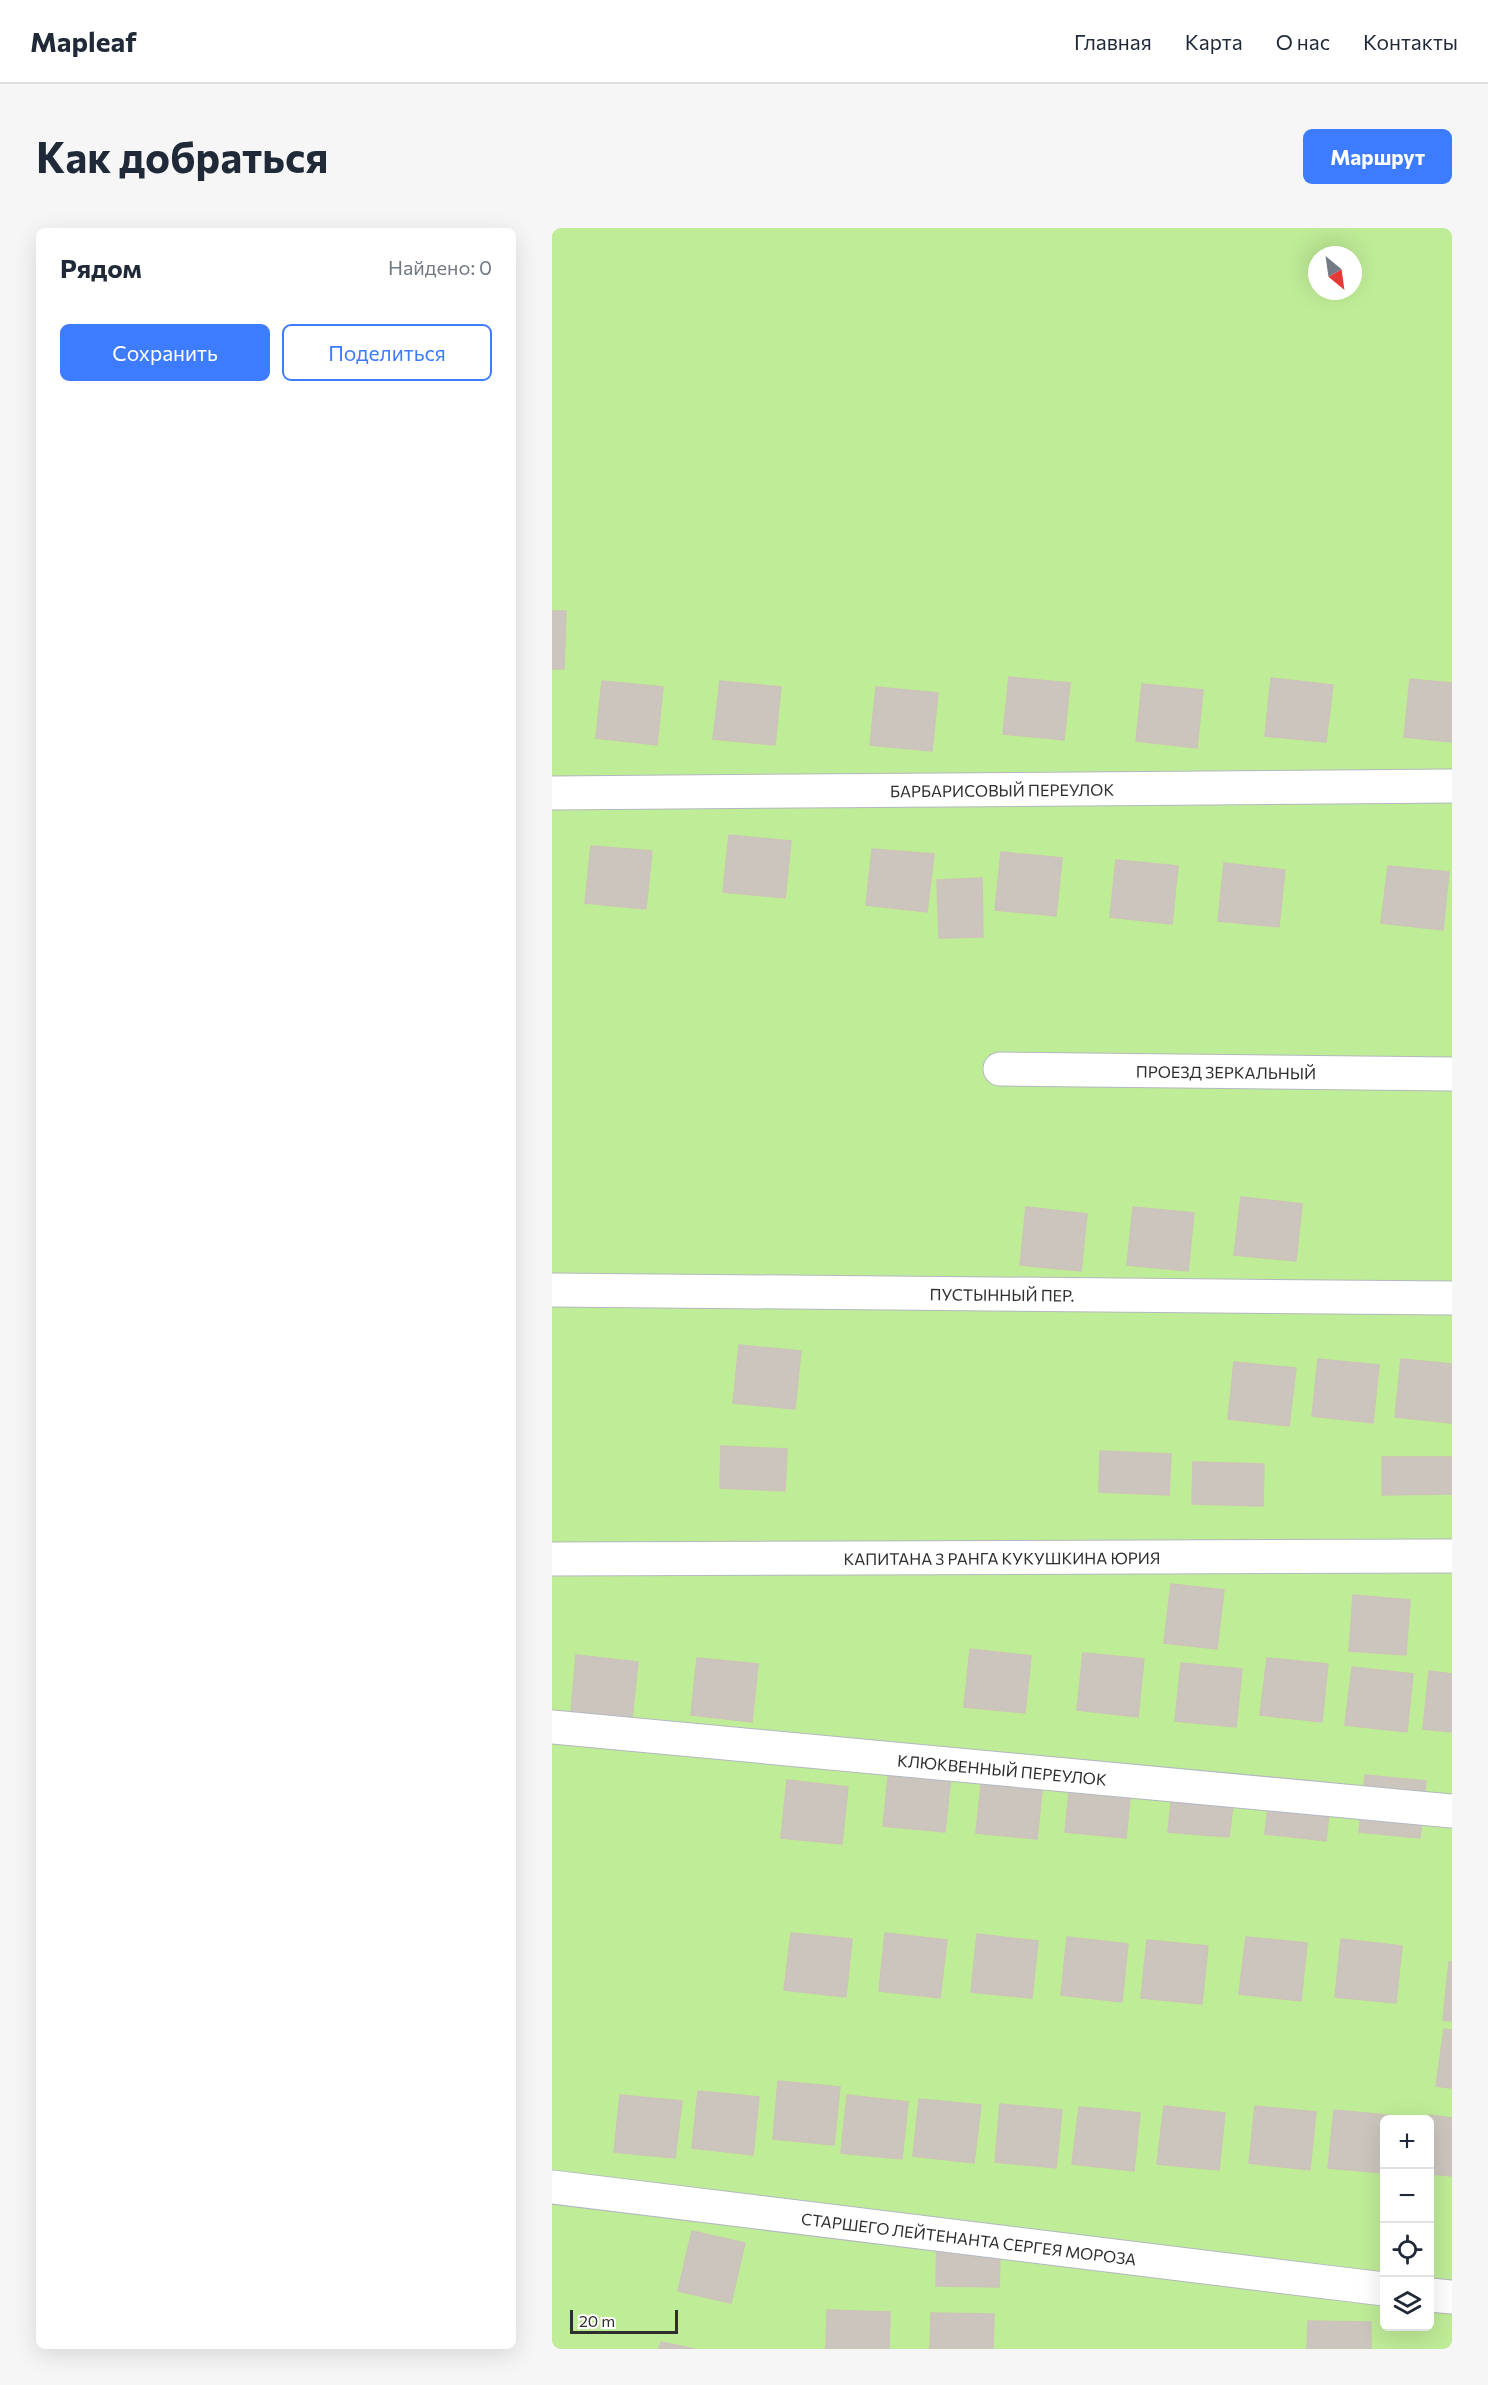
<!DOCTYPE html>
<html lang="ru">
<head>
<meta charset="utf-8">
<style>
	body { margin:0; font-family:Commissioner,sans-serif; background:#f6f6f7; color:#1f2937 }
	.controls { position:absolute; right:18px; bottom:18px; display:grid; overflow:hidden; border-radius:9px; box-shadow:0 6px 24px #0002 }
	.controls button { width:54px; height:54px; display:grid; place-items:center; padding:0; border:0; border-bottom:2px solid #e0e1e3; background:#fff; color:#1f2937; font:30px sans-serif }
	.compass { position:absolute; left:756px; top:18px; width:54px; height:54px; border-radius:50%; background:#fff; box-shadow:0 6px 24px #0002; rotate:151deg }
	.scale { position:absolute; left:18px; bottom:15px; width:108px; box-sizing:border-box; padding-left:6px; border:3px solid #2e2e2e; border-top:0; font-size:16px; line-height:21px; white-space:nowrap; color:#2e2e2e; -webkit-text-stroke:4px #fff; paint-order:stroke }
	.list { margin:0; padding:0; list-style:none }
	h2 { display:flex; justify-content:space-between; align-items:center; height:78px; margin:0; padding:0 24px; font-size:26px }
	h2 small { font-size:20px; font-weight:400; color:#747a83 }
	.actions { display:flex; gap:12px; padding:18px 24px }
	.actions a { flex:1; padding:14px 0; border:2px solid #3e7cff; border-radius:9px; text-align:center; font-size:21px; color:#3e7cff }
	.actions .main { background:#3e7cff; color:#fff }
	.icon { flex:none; width:33px; height:33px; fill:none; stroke:currentColor; stroke-width:2; stroke-linecap:round; stroke-linejoin:round }
	.map { position:relative; flex:none; width:900px; height:2121px; overflow:hidden; border-radius:9px }
	header { display:flex; align-items:center; gap:36px; box-sizing:border-box; height:84px; padding:0 30px; background:#fff; border-bottom:2px solid #e0e1e3 }
	header strong { font-size:28px }
	nav { display:flex; gap:33px; margin-inline-start:auto; font-size:21px }
	.intro { display:flex; align-items:center; justify-content:space-between; box-sizing:border-box; height:144px; padding:0 36px }
	h1 { margin:0; font-size:42px }
	.button { padding:15px 27px; border-radius:9px; background:#3e7cff; color:#fff; font-size:21px; font-weight:700 }
	main { display:flex; gap:36px; padding:0 36px }
	aside { flex:1; background:#fff; border-radius:9px; box-shadow:0 6px 24px #0002 }
	.map>svg:first-child { display:block }
	.green { fill:#bfec97; fill-rule:evenodd }
	.building { fill:#cbc5be; stroke:#cdc3b8; stroke-width:1.5 }
	.lines { fill:none; stroke-linecap:round; stroke-linejoin:round }
	.minor-casing { stroke:#b3b8c2; stroke-width:35 }
	.minor { stroke:#fff; stroke-width:33 }
	.labels { text-anchor:middle; dominant-baseline:central; stroke-width:4.5; stroke-linejoin:round; paint-order:stroke }
	.street-label { font-size:16px; fill:#2e2e2e; stroke:#fff }
</style>
</head>
<body>
<header>
<strong>Mapleaf</strong>
<nav><a>Главная</a><a>Карта</a><a>О нас</a><a>Контакты</a></nav>
</header>
<div class="intro"><h1>Как добраться</h1><a class="button">Маршрут</a></div>
<main>
<aside>
<h2>Рядом<small>Найдено: 0</small></h2>
<ul class="list">
</ul>
<div class="actions"><a class="main">Сохранить</a><a>Поделиться</a></div>
</aside>
<div class="map">
<svg width="900" height="2121" viewBox="0 0 900 2121">
	<rect width="100%" height="100%" fill="#f0e7df"/>
	<path class="green" d="M0,0H900V2121H0ZM765,27H801V63H765ZM832,1892H878V2098H832Z"/>
	<g class="building">
		<polygon points="0,383 14,383 12,441 0,441"/>
		<polygon points="457,449 518,455 512,512 451,506"/>
		<polygon points="719,450 781,457 774,514 713,508"/>
		<polygon points="858,451 900,455 900,514 852,509"/>
		<polygon points="50,453 111,459 105,517 44,510"/>
		<polygon points="168,453 229,459 223,517 161,511"/>
		<polygon points="590,456 651,462 645,520 584,513"/>
		<polygon points="324,459 386,465 380,523 318,517"/>
		<polygon points="177,607 239,613 233,670 171,664"/>
		<polygon points="39,618 100,623 94,681 33,675"/>
		<polygon points="320,621 382,626 375,684 314,677"/>
		<polygon points="449,624 510,630 504,688 443,682"/>
		<polygon points="564,632 626,638 620,696 558,689"/>
		<polygon points="672,635 733,642 727,699 666,693"/>
		<polygon points="836,638 897,644 891,702 829,695"/>
		<polygon points="430,650 431,709 387,710 385,652"/>
		<polygon points="689,969 750,976 744,1033 682,1027"/>
		<polygon points="474,979 535,986 529,1043 468,1037"/>
		<polygon points="581,979 642,985 636,1043 575,1037"/>
		<polygon points="187,1117 249,1123 243,1181 181,1175"/>
		<polygon points="766,1131 827,1137 821,1195 760,1188"/>
		<polygon points="849,1131 900,1136 900,1195 843,1189"/>
		<polygon points="682,1134 744,1140 737,1198 676,1191"/>
		<polygon points="169,1218 235,1221 233,1263 168,1260"/>
		<polygon points="548,1223 619,1226 617,1267 547,1264"/>
		<polygon points="830,1229 900,1229 900,1266 830,1267"/>
		<polygon points="641,1234 712,1236 711,1278 640,1276"/>
		<polygon points="619,1356 672,1362 665,1421 612,1415"/>
		<polygon points="801,1367 858,1372 854,1427 797,1423"/>
		<polygon points="418,1421 479,1428 473,1485 412,1479"/>
		<polygon points="531,1425 592,1431 586,1489 525,1482"/>
		<polygon points="24,1427 86,1434 80,1491 19,1485"/>
		<polygon points="145,1430 206,1436 200,1494 139,1487"/>
		<polygon points="715,1430 776,1436 770,1494 708,1487"/>
		<polygon points="629,1435 690,1441 684,1499 623,1493"/>
		<polygon points="800,1439 861,1446 855,1504 793,1497"/>
		<polygon points="877,1443 900,1446 900,1504 871,1501"/>
		<polygon points="337,1540 399,1546 393,1604 331,1598"/>
		<polygon points="622,1545 684,1552 677,1609 616,1604"/>
		<polygon points="519,1546 580,1552 574,1610 513,1604"/>
		<polygon points="430,1547 491,1554 485,1611 424,1605"/>
		<polygon points="813,1547 874,1553 868,1610 807,1604"/>
		<polygon points="719,1549 780,1555 774,1613 713,1606"/>
		<polygon points="235,1552 296,1559 290,1616 229,1610"/>
		<polygon points="239,1705 300,1711 294,1769 232,1762"/>
		<polygon points="333,1705 395,1712 388,1770 327,1763"/>
		<polygon points="425,1706 486,1713 480,1770 419,1764"/>
		<polygon points="515,1709 576,1716 570,1774 509,1767"/>
		<polygon points="694,1709 755,1715 749,1773 687,1766"/>
		<polygon points="789,1711 850,1718 844,1775 783,1769"/>
		<polygon points="595,1712 656,1718 650,1776 589,1770"/>
		<polygon points="897,1734 900,1734 900,1793 891,1792"/>
		<polygon points="892,1801 900,1802 900,1860 884,1858"/>
		<polygon points="226,1853 288,1859 282,1917 221,1911"/>
		<polygon points="146,1863 207,1869 201,1927 140,1920"/>
		<polygon points="68,1867 130,1873 123,1930 62,1924"/>
		<polygon points="295,1867 356,1874 350,1931 289,1925"/>
		<polygon points="367,1871 429,1877 422,1935 361,1928"/>
		<polygon points="448,1876 510,1882 504,1940 443,1934"/>
		<polygon points="612,1878 673,1885 667,1942 605,1936"/>
		<polygon points="703,1878 764,1884 758,1942 697,1935"/>
		<polygon points="527,1879 588,1885 582,1943 520,1936"/>
		<polygon points="782,1882 844,1888 844,1892 832,1892 832,1945 776,1940"/>
		<polygon points="878,1887 900,1890 900,1948 878,1946"/>
		<polygon points="140,2003 193,2015 179,2075 126,2063"/>
		<polygon points="385,2003 449,2005 447,2059 384,2058"/>
		<polygon points="275,2082 338,2084 337,2121 274,2121"/>
		<polygon points="379,2085 442,2086 441,2121 378,2121"/>
		<polygon points="756,2093 819,2094 819,2121 755,2121"/>
		<polygon points="109,2114 143,2121 107,2121"/>
	</g>
	<g class="lines">
		<defs>
			<g id="minor">
				<path id="s1" d="M0,565L900,558"/>
				<path id="s2" d="M448,841L900,846"/>
				<path id="s3" d="M0,1062L900,1070"/>
				<path id="s4" d="M0,1331L900,1328"/>
				<path id="s5" d="M0,1499L900,1583"/>
				<path id="s6" d="M0,1959L832,2061"/>
				<polyline points="878,2067 900,2069"/>
			</g>
		</defs>
		<use href="#minor" class="minor-casing"/>
		<use href="#minor" class="minor"/>
	</g>
	<g class="labels">
		<g class="street-label">
			<text stroke="none"><textPath href="#s1" startOffset="450">БАРБАРИСОВЫЙ ПЕРЕУЛОК</textPath></text>
			<text stroke="none"><textPath href="#s2" startOffset="226">ПРОЕЗД ЗЕРКАЛЬНЫЙ</textPath></text>
			<text stroke="none"><textPath href="#s3" startOffset="450">ПУСТЫННЫЙ ПЕР.</textPath></text>
			<text stroke="none"><textPath href="#s4" startOffset="450">КАПИТАНА 3 РАНГА КУКУШКИНА ЮРИЯ</textPath></text>
			<text stroke="none"><textPath href="#s5" startOffset="452">КЛЮКВЕННЫЙ ПЕРЕУЛОК</textPath></text>
			<text stroke="none"><textPath href="#s6" startOffset="420">СТАРШЕГО ЛЕЙТЕНАНТА СЕРГЕЯ МОРОЗА</textPath></text>
		</g>
	</g>
</svg>
<div class="controls">
<button>+</button>
<button>−</button>
<button><svg class="icon" aria-label="locate" viewBox="0 0 24 24"><circle cx="12" cy="12" r="6"/><path d="M12 2v4M12 18v4M2 12h4M18 12h4"/></svg></button>
<button><svg class="icon" aria-label="layers" viewBox="0 0 24 24"><path d="M12 4l9 5-9 5-9-5zM3 14l9 5 9-5"/></svg></button>
</div>
<svg class="compass" viewBox="-18 -18 36 36"><path d="M0-13l5 13h-10z" fill="#e53935"/><path d="M0 13l5-13h-10z" fill="#747a83"/></svg>
<div class="scale">20 m</div>
</div>
</main>
</body>
</html>
